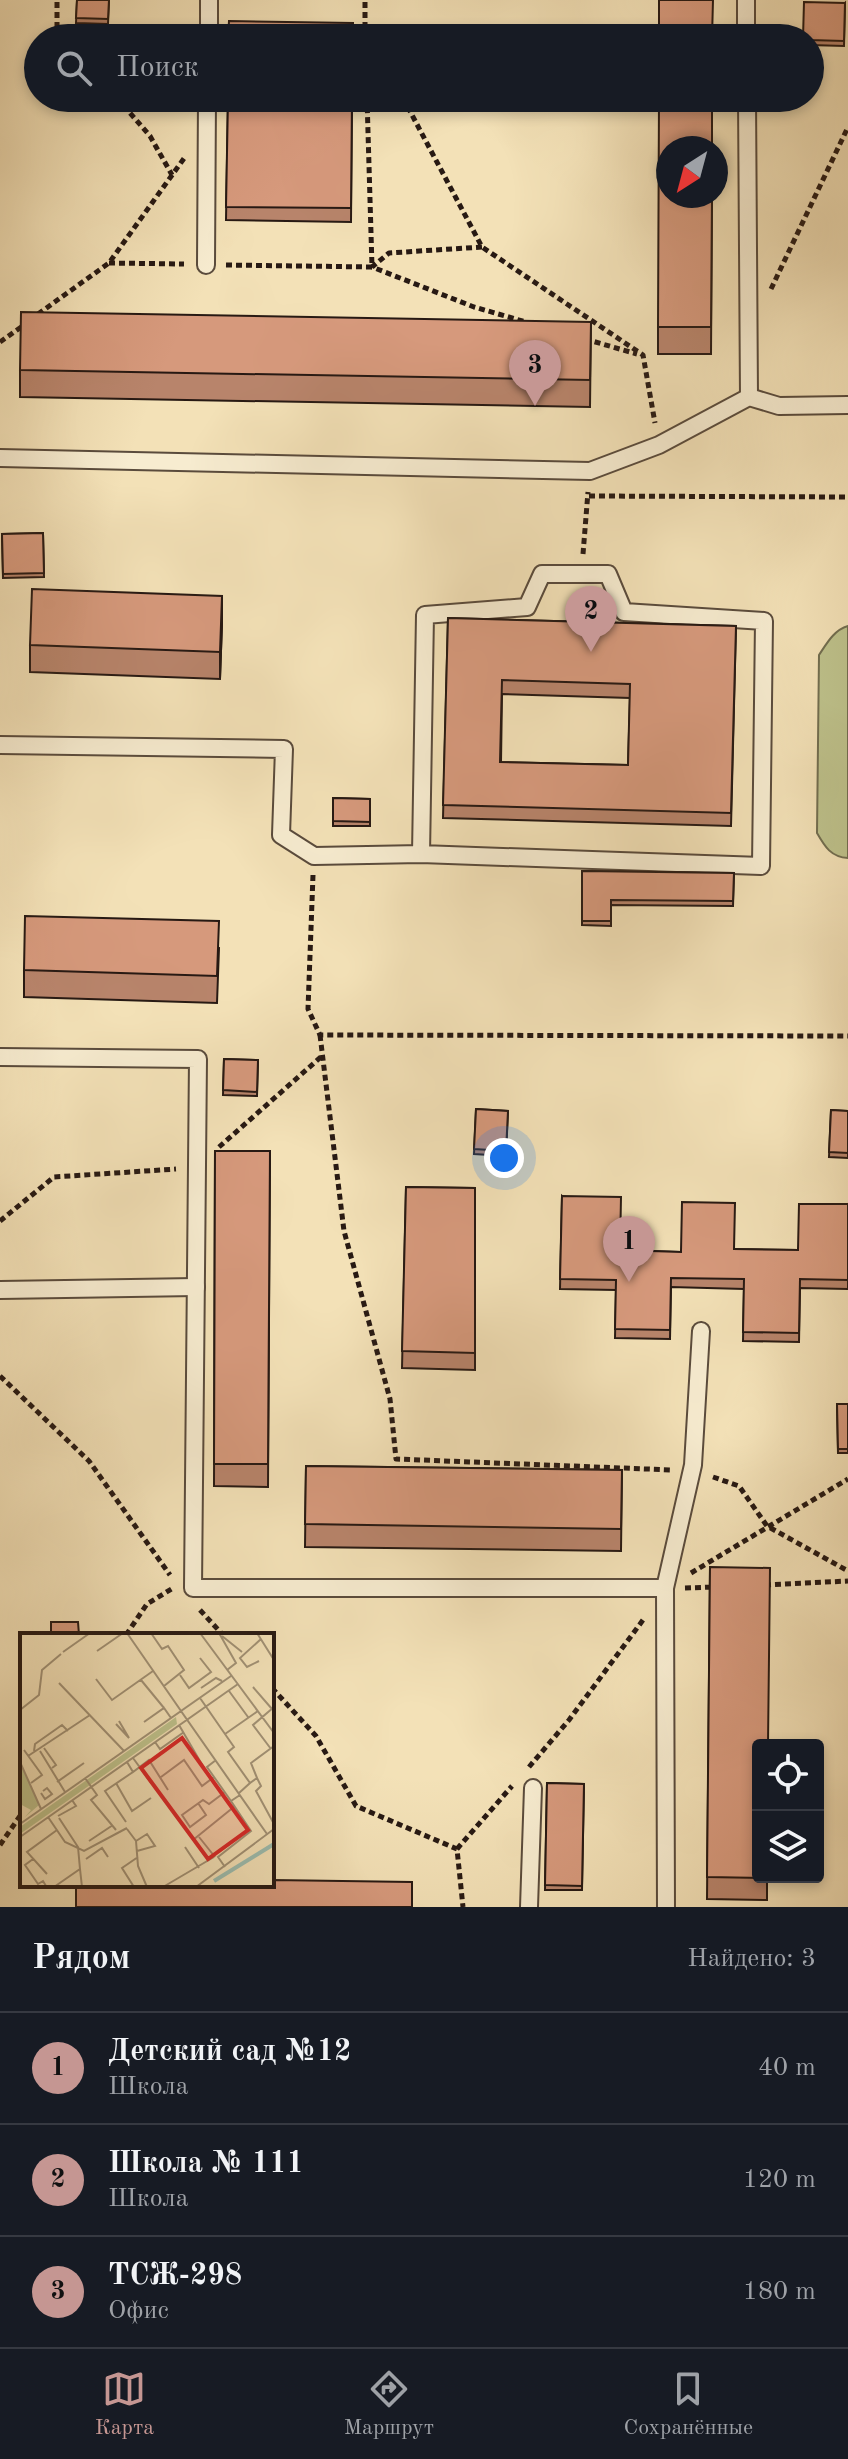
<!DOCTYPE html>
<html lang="ru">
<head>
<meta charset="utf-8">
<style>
	body { margin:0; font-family:"Old Standard TT",serif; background:#20242c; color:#f1f3f6 }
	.controls { position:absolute; right:24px; bottom:24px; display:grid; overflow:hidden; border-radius:8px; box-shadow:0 4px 12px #0003 }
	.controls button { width:72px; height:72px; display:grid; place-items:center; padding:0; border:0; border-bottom:2px solid #363941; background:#171b24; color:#f1f3f6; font:40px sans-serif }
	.compass { position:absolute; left:656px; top:136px; width:72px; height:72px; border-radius:50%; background:#171b24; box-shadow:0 4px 12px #0003; rotate:216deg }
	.you { position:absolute; left:504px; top:1158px; width:28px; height:28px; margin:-20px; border:6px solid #fff; border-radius:50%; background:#1a73e8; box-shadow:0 0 0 12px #1a73e833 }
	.badge { display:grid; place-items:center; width:52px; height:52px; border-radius:50%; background:#c59692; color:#111; font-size:26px; font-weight:700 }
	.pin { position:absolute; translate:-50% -66px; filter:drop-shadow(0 2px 4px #0008) }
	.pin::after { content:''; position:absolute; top:42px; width:28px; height:24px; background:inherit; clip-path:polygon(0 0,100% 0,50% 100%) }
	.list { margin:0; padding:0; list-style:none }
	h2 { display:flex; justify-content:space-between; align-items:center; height:104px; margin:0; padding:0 32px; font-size:34px }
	h2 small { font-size:26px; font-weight:400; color:#9ea1a6 }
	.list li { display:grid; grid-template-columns:52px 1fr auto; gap:24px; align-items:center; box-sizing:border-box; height:112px; padding:0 32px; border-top:2px solid #363941 }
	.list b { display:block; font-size:30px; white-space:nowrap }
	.list p { margin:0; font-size:26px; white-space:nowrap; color:#9ea1a6 }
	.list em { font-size:26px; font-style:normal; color:#9ea1a6 }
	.icon { flex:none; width:44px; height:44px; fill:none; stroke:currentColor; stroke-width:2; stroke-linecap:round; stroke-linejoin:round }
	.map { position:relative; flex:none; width:848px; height:1907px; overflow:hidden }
	.search { position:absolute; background:#171b24; box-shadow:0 4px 12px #0003; left:24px; right:24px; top:24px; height:88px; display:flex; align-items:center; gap:20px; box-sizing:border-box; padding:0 28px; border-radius:44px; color:#9ea1a6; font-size:30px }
	.sheet { height:440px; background:#171b24 }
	nav { display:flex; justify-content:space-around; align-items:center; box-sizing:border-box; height:112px; border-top:2px solid #363941; background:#171b24; font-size:22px; color:#9ea1a6 }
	nav a { display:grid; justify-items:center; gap:4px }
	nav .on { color:#c59692 }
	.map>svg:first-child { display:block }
	.green { fill:#bec28c; stroke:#726e50; stroke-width:2 }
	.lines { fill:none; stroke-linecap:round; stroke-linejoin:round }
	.lane-casing { stroke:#5a4b3c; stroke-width:20 }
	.path { stroke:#271913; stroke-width:5; stroke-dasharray:6 4; stroke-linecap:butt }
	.lane { stroke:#f7ecd0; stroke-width:16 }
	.wall { fill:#b8846b; stroke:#271913; stroke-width:2; fill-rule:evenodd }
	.shaded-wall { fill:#966b57; stroke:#271913; stroke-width:2 }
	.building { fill:#d6997c; stroke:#271913; stroke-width:2; fill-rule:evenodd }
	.inset-river { fill:none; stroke:#9bbdb0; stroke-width:4 }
	.inset-road { fill:none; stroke:#a19175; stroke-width:2 }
	.view { fill:#d62828; fill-opacity:0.15; stroke:#d62828; stroke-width:4 }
	.inset-edge { fill:none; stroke:#271913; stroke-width:4 }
</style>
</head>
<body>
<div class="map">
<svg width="848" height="1907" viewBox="0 0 848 1907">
	<rect width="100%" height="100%" fill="#f3e1b7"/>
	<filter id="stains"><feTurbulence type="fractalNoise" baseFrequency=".0025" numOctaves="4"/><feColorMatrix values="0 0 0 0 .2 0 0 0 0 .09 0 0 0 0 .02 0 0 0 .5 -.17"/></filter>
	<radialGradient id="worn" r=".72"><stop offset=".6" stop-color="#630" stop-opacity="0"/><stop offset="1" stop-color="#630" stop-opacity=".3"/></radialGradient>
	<path class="green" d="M848,626V858C831,857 825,847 817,833L819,655C827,643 834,630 848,626Z"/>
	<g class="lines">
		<defs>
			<g id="lane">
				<polyline points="746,0 746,38"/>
				<polyline points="209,38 209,0"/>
				<polyline points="747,98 749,397"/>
				<polyline points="206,265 207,98"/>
				<polyline points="0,458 590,471 659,445 749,397 779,406 848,405"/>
				<polyline points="0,745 284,749 281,835 314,856 421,854 761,866 764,621 624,612 608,574 542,574 527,607 425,615 421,854"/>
				<polyline points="0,1057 198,1059 193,1588 665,1588"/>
				<polyline points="0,1290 196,1287"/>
				<polyline points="529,1907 533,1788"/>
				<polyline points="666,1907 665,1588 693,1465 701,1331"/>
			</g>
		</defs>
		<use href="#lane" class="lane-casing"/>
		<g class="path">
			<polyline points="365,25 372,38"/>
			<polyline points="57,38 57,0"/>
			<polyline points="365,38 365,0"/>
			<polyline points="117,98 150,136 172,175"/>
			<polyline points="403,98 482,247 643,355 655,423"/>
			<polyline points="482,247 389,253 372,267 474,307 526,322"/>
			<polyline points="109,263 184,264"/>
			<polyline points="226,265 372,267 367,98"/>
			<polyline points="771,289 848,127"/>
			<polyline points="38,314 109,263 185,157"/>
			<polyline points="585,339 637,354"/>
			<polyline points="0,342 24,325"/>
			<polyline points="589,496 848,497"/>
			<polyline points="583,554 588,492"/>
			<polyline points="313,875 308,1009 320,1035 848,1036"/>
			<polyline points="320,1035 344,1231 390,1399 396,1459 672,1470"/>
			<polyline points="219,1147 322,1056"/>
			<polyline points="0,1221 54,1177 176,1169"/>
			<polyline points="0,1376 89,1461 170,1575"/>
			<polyline points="713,1477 739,1486 767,1526 848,1571"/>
			<polyline points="691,1573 848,1479"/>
			<polyline points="765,1585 848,1581"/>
			<polyline points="685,1588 715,1587"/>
			<polyline points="200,1610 223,1635"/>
			<polyline points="126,1635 147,1604 173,1588"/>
			<polyline points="272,1688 316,1736 356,1806 457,1849 463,1907"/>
			<polyline points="529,1767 569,1720 643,1620"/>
			<polyline points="0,1845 22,1813"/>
			<polyline points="457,1849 512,1786"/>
		</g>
		<use href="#lane" class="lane"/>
	</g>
	<g class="wall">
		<polygon points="77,0 109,0 108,24 76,23"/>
		<polygon points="845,3 844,46 810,45 810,38"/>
		<polygon points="228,98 352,98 351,222 226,220"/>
		<polygon points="712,196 711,354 658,354 658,327"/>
		<polygon points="591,322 590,407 20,397 20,370"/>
		<polygon points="43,533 44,577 3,578 2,534"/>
		<path d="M448,618L736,626L731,826L443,818ZM502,694L630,698L628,765L501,762Z"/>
		<polygon points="222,623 220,679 30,672 30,645"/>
		<polygon points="333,798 370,799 370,826 333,826"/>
		<polygon points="582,871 734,873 733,906 611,905 611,926 582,925"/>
		<polygon points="219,948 217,1003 24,997 24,970"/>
		<polygon points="224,1059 258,1060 257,1096 223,1095"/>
		<polygon points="476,1109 508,1111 506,1156 474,1154"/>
		<polygon points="831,1110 848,1111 848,1158 829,1157"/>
		<polygon points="215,1151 270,1151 268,1487 214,1486"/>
		<polygon points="406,1187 475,1188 475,1370 402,1368"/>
		<polygon points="562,1196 620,1250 681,1252 734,1249 798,1250 848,1204 848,1289 800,1288 799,1342 743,1341 744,1289 671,1287 670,1339 615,1338 616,1290 560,1289"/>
		<polygon points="837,1404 848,1404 848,1453 838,1453"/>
		<polygon points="306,1466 622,1470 621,1551 305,1547"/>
		<polygon points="710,1567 767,1877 767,1900 707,1899"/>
		<polygon points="547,1783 584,1784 582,1890 545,1890"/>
	</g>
	<polygon class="shaded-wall" points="222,596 222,623 220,679 220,652"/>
	<g class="building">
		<polygon points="77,0 109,0 108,19 76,18"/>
		<polygon points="659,0 713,0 712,38 659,38"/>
		<polygon points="804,2 845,3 844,41 810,40 810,38 803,38"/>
		<polygon points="229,21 353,23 353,38 228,38"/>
		<polygon points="228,98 352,98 351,208 226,207"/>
		<polygon points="659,98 712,98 712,148 668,148 668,196 712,196 711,327 658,327"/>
		<polygon points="21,312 591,322 590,380 20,370"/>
		<polygon points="43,533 44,573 3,574 2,534"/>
		<polygon points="32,589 222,596 220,652 30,645"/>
		<path d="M448,618L736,626L731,813L443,805ZM502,680L630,684L628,765L500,762Z"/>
		<polygon points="333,798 370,799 370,822 333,821"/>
		<polygon points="582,871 734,873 733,901 611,900 611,921 582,921"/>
		<polygon points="25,916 219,921 217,976 24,970"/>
		<polygon points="224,1059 258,1060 257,1092 223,1090"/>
		<polygon points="476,1109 508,1111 506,1151 474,1149"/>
		<polygon points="831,1110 848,1111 848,1153 829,1152"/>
		<polygon points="215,1151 270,1151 268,1464 214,1464"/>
		<polygon points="406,1187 475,1188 475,1353 402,1351"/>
		<polygon points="562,1196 621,1197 620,1250 681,1252 682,1202 735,1203 734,1249 798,1250 799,1204 848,1204 848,1280 800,1279 799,1333 743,1332 744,1279 671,1278 670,1330 615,1329 616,1280 560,1279"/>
		<polygon points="837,1404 848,1404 848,1449 838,1449"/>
		<polygon points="306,1466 622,1470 621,1529 305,1524"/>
		<polygon points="710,1567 770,1568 768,1745 758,1745 758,1877 767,1878 707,1877"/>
		<polygon points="51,1622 78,1622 79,1635 51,1635"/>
		<polygon points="547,1783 584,1784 582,1886 545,1885"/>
		<polygon points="272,1880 412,1882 412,1907 76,1907 76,1885 272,1885"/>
	</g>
	<g transform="translate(20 1633)">
		<rect width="254" height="254" fill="#f3e1b7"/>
		<path d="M156,84L157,91L0,201V194ZM0,130L19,172L5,184L11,177L0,171Z" fill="#bec28c"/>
		<path class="inset-river" d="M194,248L254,211"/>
		<path class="inset-road" d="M131,0L142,16L148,13L164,37L144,53M180,0L254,100M199,0L216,30L207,37M237,0L254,27M202,3L222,19M77,18L103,0M43,19L70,0M239,28L227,34L220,25L241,6M160,42L169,55L191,39L180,25M211,43L161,78L247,201M76,46L92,67L133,38M121,47L144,75M39,50L104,118M233,54L252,76M181,55L196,45L202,48M209,58L228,84M180,65L214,114L208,119L230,150L219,160M0,77L19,62L22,37L41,21M124,89L144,75L151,85M96,91L109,105L99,88M159,92L184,135M205,101L238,78M135,109L140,116L164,99M24,115L36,132L32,135M251,116L233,92L254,74M4,117L22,142L11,150M14,118L15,111L42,92L48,98M20,118L45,159M8,123L70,82M113,125L132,151M196,127L187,134L211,168M0,129L21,176M107,129L113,139L129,127L148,157M141,144L164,127L182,153L194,144M65,145L77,162L71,167L96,197M237,145L241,153L236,158L254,191M37,149L64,130M96,150L112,178L131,165M230,150L237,145L231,130L254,113M21,160L25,166L32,161L27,155L23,158M178,170L186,182L170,194L162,182L183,167L189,171L205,159M38,183L56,173L52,167M28,184L45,209L64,218L107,195M39,185L58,214L60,236M106,189L85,158L113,139M0,191L161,78L107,0M107,196L116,208L118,233L127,254M0,204L218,51M179,204L195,224M173,207L215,173M69,208L93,192M116,208L127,201L135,213L117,218M165,214L179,235M13,226L5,232L18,251L23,248L26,253M66,226L82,215L88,224M205,234L198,224L231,198L211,168L220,162M27,241L7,219L37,197M34,254L60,236L62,254M114,254L102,235L118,224M143,254L194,224M176,254L254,196"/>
		<path class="view" d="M162,105L228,197L188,226L121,135Z"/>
		<rect width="254" height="254" class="inset-edge"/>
	</g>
	<rect width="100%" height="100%" filter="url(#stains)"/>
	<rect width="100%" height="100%" fill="url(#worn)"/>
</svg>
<div class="controls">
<button><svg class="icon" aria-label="locate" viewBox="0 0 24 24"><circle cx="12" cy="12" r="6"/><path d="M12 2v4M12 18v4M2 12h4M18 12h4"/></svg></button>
<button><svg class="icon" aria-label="layers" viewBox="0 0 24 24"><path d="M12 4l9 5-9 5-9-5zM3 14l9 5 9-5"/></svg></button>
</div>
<svg class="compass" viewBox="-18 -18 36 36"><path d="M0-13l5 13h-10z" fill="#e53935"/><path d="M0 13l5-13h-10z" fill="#9ea1a6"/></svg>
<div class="you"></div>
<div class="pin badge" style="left:629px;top:1282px">1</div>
<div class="pin badge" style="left:591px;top:652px">2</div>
<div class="pin badge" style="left:535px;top:406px">3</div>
<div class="search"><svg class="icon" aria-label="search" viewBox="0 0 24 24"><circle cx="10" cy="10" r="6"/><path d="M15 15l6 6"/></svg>Поиск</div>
</div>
<section class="sheet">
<h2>Рядом<small>Найдено: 3</small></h2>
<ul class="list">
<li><span class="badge">1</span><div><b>Детский сад №12</b><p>Школа</p></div><em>40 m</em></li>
<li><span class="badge">2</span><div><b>Школа № 111</b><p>Школа</p></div><em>120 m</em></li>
<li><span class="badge">3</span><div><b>ТСЖ-298</b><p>Офис</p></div><em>180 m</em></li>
</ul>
</section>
<nav>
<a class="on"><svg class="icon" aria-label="map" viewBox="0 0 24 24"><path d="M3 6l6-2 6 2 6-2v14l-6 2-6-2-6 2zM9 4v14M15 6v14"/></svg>Карта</a>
<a><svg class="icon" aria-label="directions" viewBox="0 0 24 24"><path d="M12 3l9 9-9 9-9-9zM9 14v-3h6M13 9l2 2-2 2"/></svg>Маршрут</a>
<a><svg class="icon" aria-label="saved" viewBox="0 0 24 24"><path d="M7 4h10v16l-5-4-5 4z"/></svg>Сохранённые</a>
</nav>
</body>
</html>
